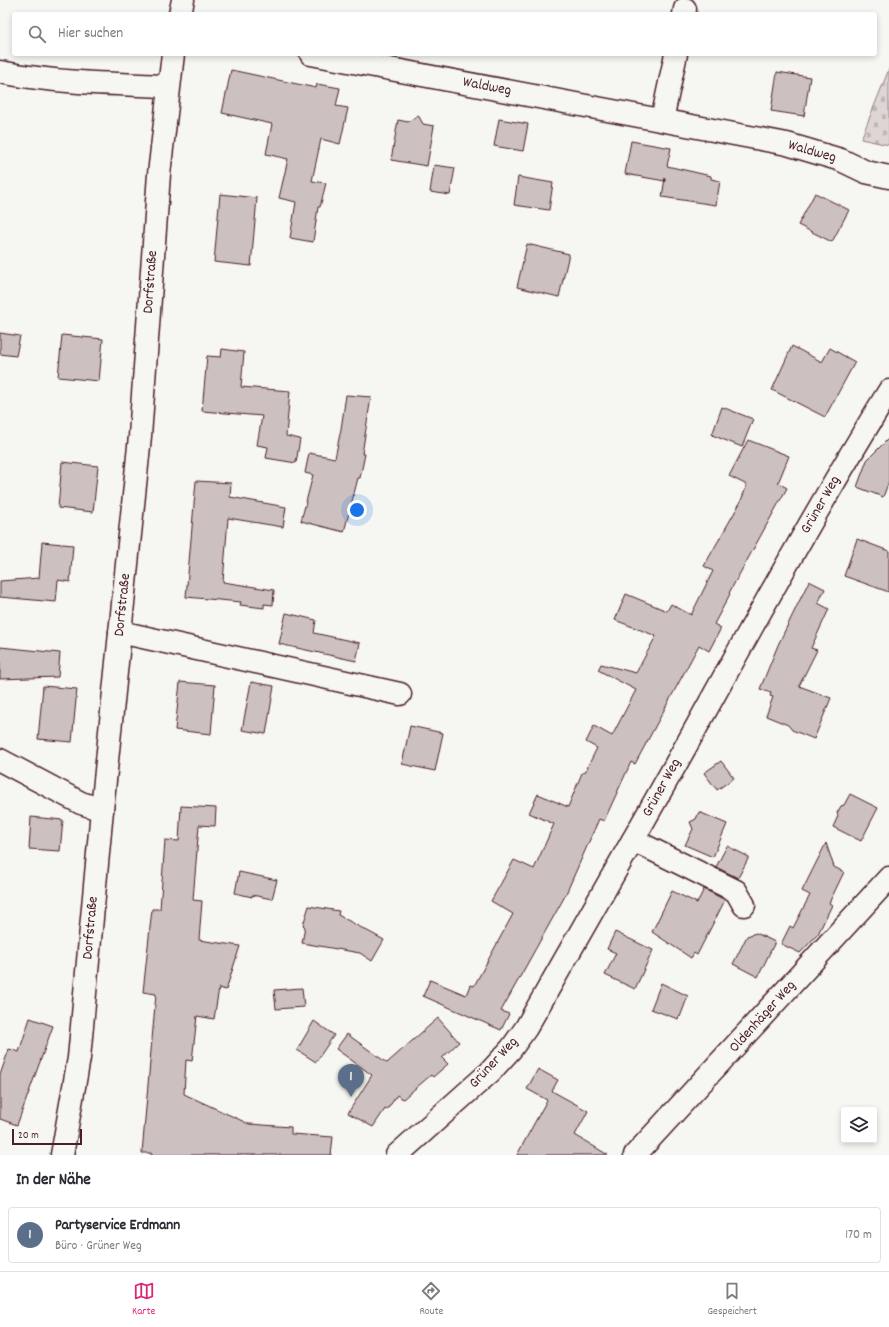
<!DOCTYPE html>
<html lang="de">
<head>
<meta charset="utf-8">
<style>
	body { margin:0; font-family:Dekko,sans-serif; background:#f2f2f3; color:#2b2b33 }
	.controls { position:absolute; right:12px; bottom:12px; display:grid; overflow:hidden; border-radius:4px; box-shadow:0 2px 6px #0003 }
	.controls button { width:36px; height:36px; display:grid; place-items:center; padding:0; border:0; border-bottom:1px solid #e1e1e2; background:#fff; color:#2b2b33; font:20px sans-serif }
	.scale { position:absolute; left:12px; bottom:10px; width:70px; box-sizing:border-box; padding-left:4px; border:2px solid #4a1f2b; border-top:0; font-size:11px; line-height:14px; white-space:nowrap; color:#4a1f2b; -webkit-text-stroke:3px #f6f6f2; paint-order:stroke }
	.you { position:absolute; left:357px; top:510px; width:14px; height:14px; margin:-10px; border:3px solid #fff; border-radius:50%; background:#1a73e8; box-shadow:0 0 0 6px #1a73e833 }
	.badge { display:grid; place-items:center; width:26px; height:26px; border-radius:50%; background:#db2777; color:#fff; font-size:13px; font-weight:700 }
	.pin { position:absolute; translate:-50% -33px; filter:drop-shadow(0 1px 2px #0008) }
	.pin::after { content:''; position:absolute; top:21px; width:14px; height:12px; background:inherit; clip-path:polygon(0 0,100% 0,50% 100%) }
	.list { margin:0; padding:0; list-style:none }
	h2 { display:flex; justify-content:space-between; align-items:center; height:52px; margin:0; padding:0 16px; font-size:17px }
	h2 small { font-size:13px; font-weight:400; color:#7c7c81 }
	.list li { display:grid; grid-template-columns:26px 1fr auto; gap:12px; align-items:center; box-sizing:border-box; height:56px; margin:0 8px 8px; padding:0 8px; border:1px solid #e1e1e2; border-radius:4px }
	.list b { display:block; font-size:15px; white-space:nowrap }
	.list p { margin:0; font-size:13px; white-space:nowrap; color:#7c7c81 }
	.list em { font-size:13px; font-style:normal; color:#7c7c81 }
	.icon { flex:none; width:22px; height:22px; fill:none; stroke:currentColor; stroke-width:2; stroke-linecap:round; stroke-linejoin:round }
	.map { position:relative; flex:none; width:889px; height:1155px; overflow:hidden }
	.search { position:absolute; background:#fff; box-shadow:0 2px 6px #0003; left:12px; right:12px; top:12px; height:44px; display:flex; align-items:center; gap:10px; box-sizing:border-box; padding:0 14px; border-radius:4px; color:#7c7c81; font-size:15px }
	.sheet { height:116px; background:#fff }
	nav { display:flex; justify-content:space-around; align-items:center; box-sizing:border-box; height:56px; border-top:1px solid #e1e1e2; background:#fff; font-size:11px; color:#7c7c81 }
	nav a { display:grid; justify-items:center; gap:2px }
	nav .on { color:#db2777 }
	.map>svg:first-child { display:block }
	.cemetery { fill:url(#cemetery-stones); stroke:#947a80 }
	.building { fill:#ccc1c0; stroke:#4a1f2b }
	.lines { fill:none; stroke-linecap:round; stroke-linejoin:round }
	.minor-casing { stroke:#4a1f2b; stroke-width:25 }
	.minor { stroke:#f6f6f2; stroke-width:22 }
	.labels { text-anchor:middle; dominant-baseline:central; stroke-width:4; stroke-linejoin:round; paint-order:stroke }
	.street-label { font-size:15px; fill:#4a1f2b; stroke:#f6f6f2 }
</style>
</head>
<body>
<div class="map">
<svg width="889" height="1155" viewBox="0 0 889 1155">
	<defs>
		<pattern id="cemetery-stones" width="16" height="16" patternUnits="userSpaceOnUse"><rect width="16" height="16" fill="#ddd6d5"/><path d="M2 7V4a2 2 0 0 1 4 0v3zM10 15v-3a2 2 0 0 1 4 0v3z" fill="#bfb7b7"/></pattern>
	</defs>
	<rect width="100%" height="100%" fill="#f6f6f2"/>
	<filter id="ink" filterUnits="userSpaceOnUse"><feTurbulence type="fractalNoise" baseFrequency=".025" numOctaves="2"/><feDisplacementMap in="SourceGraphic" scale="8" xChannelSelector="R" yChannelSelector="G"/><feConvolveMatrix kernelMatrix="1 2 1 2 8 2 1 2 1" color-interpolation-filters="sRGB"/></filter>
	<g filter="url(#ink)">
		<polygon class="cemetery" points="889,69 889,145 861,139"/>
		<g class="building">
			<polygon points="231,70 316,88 317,84 340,88 336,106 348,108 340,144 321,139 312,181 326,183 320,207 318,207 313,242 290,238 296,202 279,198 288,159 266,154 272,124 222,113"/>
			<polygon points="777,72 810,77 804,116 771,111"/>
			<polygon points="418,115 423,124 434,126 427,166 391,160 398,120 408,122"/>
			<polygon points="499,119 528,124 523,151 494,146"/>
			<polygon points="631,141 671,148 667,166 711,176 711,179 720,181 716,205 662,197 665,178 665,181 625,174"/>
			<polygon points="434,165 455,168 450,195 430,192"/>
			<polygon points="518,177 553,183 549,210 514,205"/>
			<polygon points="815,193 849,210 832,242 798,225"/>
			<polygon points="220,194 257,198 251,266 214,262"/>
			<polygon points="527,244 569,254 559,297 517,287"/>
			<polygon points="0,333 20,336 16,356 0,354"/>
			<polygon points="62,335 103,339 99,381 58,377"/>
			<polygon points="792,346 822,362 830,348 855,362 825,417 772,390"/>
			<polygon points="222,349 244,352 241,387 290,391 286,436 300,439 296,463 266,458 268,447 257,445 262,416 202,411 207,356 221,357"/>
			<polygon points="346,395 371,397 362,454 365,454 360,478 358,478 344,532 301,521 313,475 305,473 309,453 335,458 341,429"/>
			<polygon points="722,407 753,419 742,447 712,435"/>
			<polygon points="889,438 889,481 883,497 857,487 867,460"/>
			<polygon points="748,440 789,456 778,483 787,488 729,593 730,594 714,624 721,628 709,651 699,645 635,764 631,762 604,821 599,819 565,896 501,1011 509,1014 501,1030 423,996 430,980 466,995 470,985 474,986 513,914 491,901 514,860 534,869 554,824 529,813 538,794 568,807 582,773 585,772 597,748 586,742 594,726 612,736 636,690 598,670 601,664 636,673 656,636 615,620 626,594 667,611 671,604 691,615 713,571 704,566 740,503 747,485 729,476"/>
			<polygon points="62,462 98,466 93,512 58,508"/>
			<polygon points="196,481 231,483 230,497 286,507 283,527 228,518 223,582 274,590 273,605 264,604 264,608 240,605 241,602 186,597"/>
			<polygon points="857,539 889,551 889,592 844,576"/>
			<polygon points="42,542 73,545 70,582 58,580 56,602 0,597 0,581 39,578"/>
			<polygon points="809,581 825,589 818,603 829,609 811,648 817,650 799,686 831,698 814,739 792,730 788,725 766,716 773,697 770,696 771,693 760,689 778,645"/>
			<polygon points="286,613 316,620 314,633 360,643 356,661 279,644"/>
			<polygon points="0,647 60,653 58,677 0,679"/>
			<polygon points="180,682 215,685 211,734 175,730"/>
			<polygon points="251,682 274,686 266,734 242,730"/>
			<polygon points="43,686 77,689 72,742 38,739"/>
			<polygon points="410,726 443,733 435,771 402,764"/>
			<polygon points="721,761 734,778 717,790 704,773"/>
			<polygon points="850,794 878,808 861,841 833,827 838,816 837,813 841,806 844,805"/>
			<polygon points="181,806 216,808 215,826 199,825 193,900 202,901 199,940 240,946 226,990 219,988 214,1019 197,1016 192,1061 186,1060 184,1094 249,1124 291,1127 291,1134 333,1137 331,1155 151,1155 151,1153 142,1153 156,994 143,992 152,909 160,909 165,840 179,841"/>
			<polygon points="699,812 727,824 713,857 685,845 693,829 690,822 696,819"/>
			<polygon points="31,817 63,820 60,851 29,849"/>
			<polygon points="826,843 834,867 844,872 829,903 832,905 818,934 800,953 781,944 790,926 793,928 810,895 802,891"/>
			<polygon points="727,846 749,857 738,878 716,867"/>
			<polygon points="239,872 277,880 272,899 252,895 252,897 235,893"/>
			<polygon points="704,889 725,900 697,955 694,953 691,958 652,932 672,891 697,903"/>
			<polygon points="309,906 339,911 338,915 384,940 372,961 360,953 302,943 305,927 303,925"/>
			<polygon points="615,932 653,950 635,989 605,975 616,953 607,949"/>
			<polygon points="756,933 775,942 758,977 733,964 747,936"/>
			<polygon points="661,983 688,996 680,1017 679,1016 678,1019 651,1009"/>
			<polygon points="302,988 304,1007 276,1009 274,990"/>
			<polygon points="30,1018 53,1026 17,1125 0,1119 0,1075 9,1049 19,1052"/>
			<polygon points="438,1018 459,1042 442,1058 448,1064 433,1077 431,1075 403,1099 397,1095 387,1110 385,1109 373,1127 348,1113 372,1075 336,1049 347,1034 387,1063"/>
			<polygon points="314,1021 334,1035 316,1062 297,1050"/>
			<polygon points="538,1069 558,1080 552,1091 588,1111 575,1135 608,1155 517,1155 547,1100 527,1089"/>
		</g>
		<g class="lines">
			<defs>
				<g id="minor">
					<polyline points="180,14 183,0"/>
					<polyline points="684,14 685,9"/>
					<polyline points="311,54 787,144 841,160 866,172 889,177"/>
					<path d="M0,72C55,83 112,84 168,86"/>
					<polyline points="662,120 676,54"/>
					<polyline points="120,632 400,694"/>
					<polyline points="0,760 81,803 102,810"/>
					<polyline points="633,840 736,891 744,905"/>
					<polyline points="62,1155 79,1058 102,810 140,436 159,174 173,54"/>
					<path d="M397,1155L490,1072L511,1049L526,1028C576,940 627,851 677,762C746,638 814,512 889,391"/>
					<polyline points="635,1155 889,878"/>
				</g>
			</defs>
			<use href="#minor" class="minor-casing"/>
			<use href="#minor" class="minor"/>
		</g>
	</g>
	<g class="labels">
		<g class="street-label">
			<text transform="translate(487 87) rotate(11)">Waldweg</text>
			<text transform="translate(812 152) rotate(16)">Waldweg</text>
			<text transform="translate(151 282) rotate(-86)">Dorfstraße</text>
			<text transform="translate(821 505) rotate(-60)">Grüner Weg</text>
			<text transform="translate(123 605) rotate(-84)">Dorfstraße</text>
			<text transform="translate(662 788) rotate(-61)">Grüner Weg</text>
			<text transform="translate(91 928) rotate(-85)">Dorfstraße</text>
			<text transform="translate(763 1017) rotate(-48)">Oldenhäger Weg</text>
			<text transform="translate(494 1063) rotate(-47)">Grüner Weg</text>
		</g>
	</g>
</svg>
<div class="controls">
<button><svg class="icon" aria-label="layers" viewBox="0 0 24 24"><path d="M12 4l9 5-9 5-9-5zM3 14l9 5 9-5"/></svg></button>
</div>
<div class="scale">20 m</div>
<div class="you"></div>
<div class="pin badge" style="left:351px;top:1097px;background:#5c6f8a">1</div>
<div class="search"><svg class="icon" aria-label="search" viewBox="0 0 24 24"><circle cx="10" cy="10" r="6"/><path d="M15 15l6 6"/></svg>Hier suchen</div>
</div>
<section class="sheet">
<h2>In der Nähe<small></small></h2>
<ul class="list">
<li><span class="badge" style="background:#5c6f8a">1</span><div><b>Partyservice Erdmann</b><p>Büro · Grüner Weg</p></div><em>170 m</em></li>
</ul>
</section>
<nav>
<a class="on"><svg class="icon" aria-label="map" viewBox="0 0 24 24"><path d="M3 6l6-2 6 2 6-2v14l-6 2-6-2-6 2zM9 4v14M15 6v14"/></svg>Karte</a>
<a><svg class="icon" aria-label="directions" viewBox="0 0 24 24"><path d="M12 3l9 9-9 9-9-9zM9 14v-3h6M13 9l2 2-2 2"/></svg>Route</a>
<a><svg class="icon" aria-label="saved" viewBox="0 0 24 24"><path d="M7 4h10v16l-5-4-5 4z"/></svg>Gespeichert</a>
</nav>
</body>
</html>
